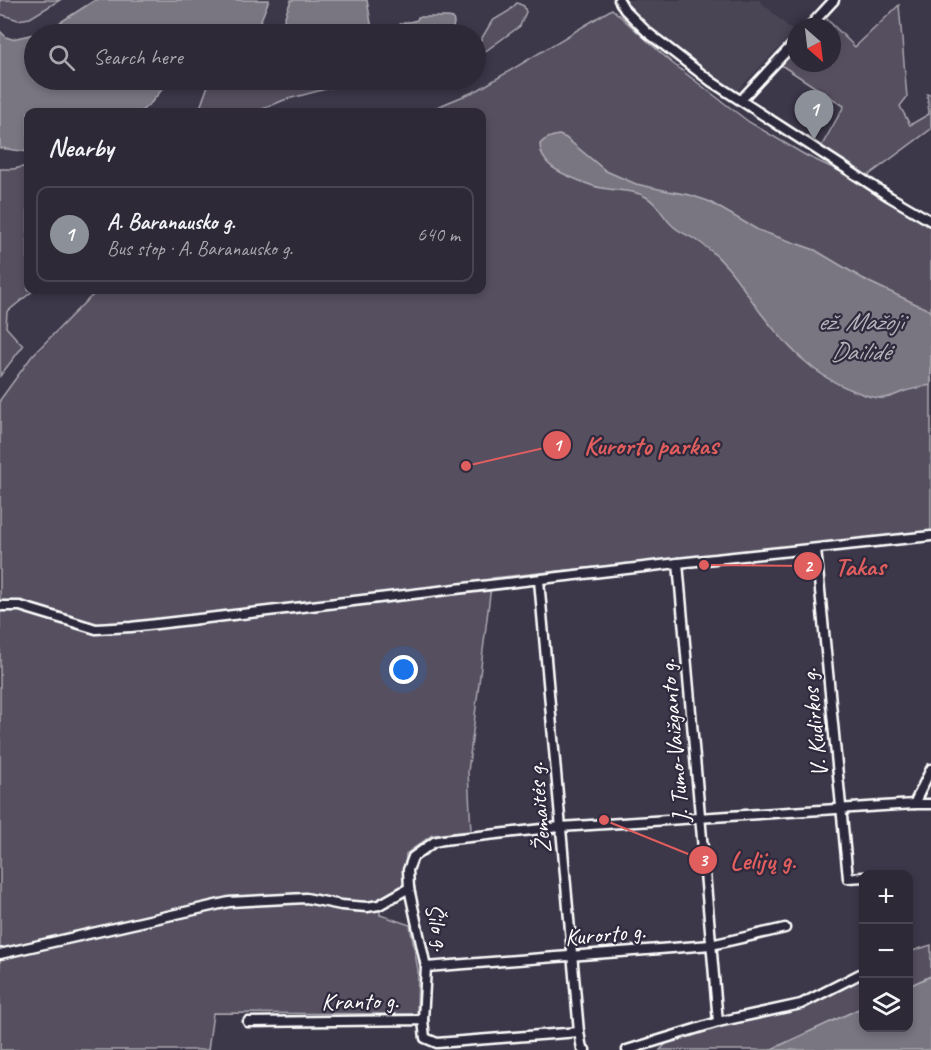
<!DOCTYPE html>
<html lang="en">
<head>
<meta charset="utf-8">
<style>
	body { margin:0; font-family:Caveat,sans-serif; background:#35313f; color:#f1f3f6 }
	.controls { position:absolute; right:18px; bottom:18px; display:grid; overflow:hidden; border-radius:12px; box-shadow:0 3px 9px #0003 }
	.controls button { width:54px; height:54px; display:grid; place-items:center; padding:0; border:0; border-bottom:2px solid #484552; background:#2d2937; color:#f1f3f6; font:30px sans-serif }
	.compass { position:absolute; left:787px; top:18px; width:54px; height:54px; border-radius:50%; background:#2d2937; box-shadow:0 3px 9px #0003; rotate:152deg }
	.you { position:absolute; left:404px; top:670px; width:21px; height:21px; margin:-15px; border:4px solid #fff; border-radius:50%; background:#1a73e8; box-shadow:0 0 0 9px #1a73e833 }
	.badge { display:grid; place-items:center; width:39px; height:39px; border-radius:50%; background:#8c9099; color:#fff; font-size:20px; font-weight:700 }
	.pin { position:absolute; translate:-50% -50px; filter:drop-shadow(0 2px 3px #0008) }
	.pin::after { content:''; position:absolute; top:32px; width:21px; height:18px; background:inherit; clip-path:polygon(0 0,100% 0,50% 100%) }
	.list { margin:0; padding:0; list-style:none }
	h2 { display:flex; justify-content:space-between; align-items:center; height:78px; margin:0; padding:0 24px; font-size:26px }
	h2 small { font-size:20px; font-weight:400; color:#a7a6ad }
	.list li { display:grid; grid-template-columns:39px 1fr auto; gap:18px; align-items:center; box-sizing:border-box; height:96px; margin:0 12px 12px; padding:0 12px; border:2px solid #484552; border-radius:12px }
	.list b { display:block; font-size:22px; white-space:nowrap }
	.list p { margin:0; font-size:20px; white-space:nowrap; color:#a7a6ad }
	.list em { font-size:20px; font-style:normal; color:#a7a6ad }
	.icon { flex:none; width:33px; height:33px; fill:none; stroke:currentColor; stroke-width:2; stroke-linecap:round; stroke-linejoin:round }
	.map { position:relative; flex:none; width:931px; height:1050px; overflow:hidden }
	.search { position:absolute; background:#2d2937; box-shadow:0 3px 9px #0003; left:24px; top:24px; width:462px; height:66px; display:flex; align-items:center; gap:15px; box-sizing:border-box; padding:0 21px; border-radius:33px; color:#a7a6ad; font-size:22px }
	.panel { position:absolute; background:#2d2937; box-shadow:0 3px 9px #0003; left:24px; top:108px; width:462px; height:186px; border-radius:12px }
	.map>svg:first-child { display:block }
	.built { fill:#494455 }
	.green { fill:#555060; stroke:#aaa8b0; stroke-width:1.5 }
	.water { fill:#797682; stroke:#afadb4; stroke-width:1.5 }
	.lines { fill:none; stroke-linecap:round; stroke-linejoin:round }
	.minor-casing { stroke:#fff; stroke-width:13 }
	.minor { stroke:#2f2a3d; stroke-width:8 }
	.labels { text-anchor:middle; dominant-baseline:central; stroke-width:4.5; stroke-linejoin:round; paint-order:stroke }
	.street-label { font-size:24px; fill:#fff; stroke:#2f2a3d }
	.water-label { font-size:26px; font-style:italic; fill:#b5b4ba; stroke:#2f2a3d }
	.leader { fill:none; stroke:#e05e5e; stroke-width:2 }
	.callout-dot { fill:#e05e5e; stroke:#2f2a3d; stroke-width:2 }
	.mark-label { font-size:18px; text-anchor:middle; font-weight:bold; fill:#fff }
	.callout-label { font-size:26px; text-anchor:middle; font-weight:bold; fill:#e05e5e; stroke:#2f2a3d; stroke-width:4.5; stroke-linejoin:round; paint-order:stroke }
</style>
</head>
<body>
<div class="map">
<svg width="931" height="1050" viewBox="0 0 931 1050">
	<rect width="100%" height="100%" fill="#3c3749"/>
	<filter id="ink" filterUnits="userSpaceOnUse"><feTurbulence type="fractalNoise" baseFrequency=".0167" numOctaves="2"/><feDisplacementMap in="SourceGraphic" scale="12" xChannelSelector="R" yChannelSelector="G"/><feConvolveMatrix kernelMatrix="1 2 1 2 8 2 1 2 1" color-interpolation-filters="sRGB"/></filter>
	<g filter="url(#ink)">
		<polygon class="built" points="626,0 759,0 794,32 737,91 694,64 641,21 631,10"/>
		<g class="green">
			<polygon points="0,0 60,0 30,18 18,20 0,14"/>
			<polygon points="517,3 524,6 526,12 520,26 476,58 476,45 479,43 492,21 509,11"/>
			<polygon points="899,5 907,97 900,106 910,125 929,114 927,94 931,94 931,129 866,177 821,147 844,106 781,65 796,49 796,63 832,63 832,27 816,27 825,17 855,47"/>
			<polygon points="612,9 672,63 749,122 807,156 846,174 931,225 931,532 492,578 468,772 471,831 432,835 406,854 405,887 380,904 380,915 410,925 418,970 417,1014 213,1013 208,1050 0,1050 0,400 32,356 84,303 99,290 482,290 482,112 425,112 478,90"/>
			<polygon points="210,80 334,80 337,86 284,100 256,112 195,112 201,105"/>
			<polygon points="28,166 28,290 34,290 7,312 6,327 23,346 0,376 0,169 13,169"/>
			<polygon points="931,945 931,976 909,986 909,952"/>
			<polygon points="863,969 863,1007 770,1050 660,1050 667,1043 801,1000"/>
		</g>
		<g class="water">
			<polygon points="95,0 269,0 259,25 261,34 34,34 34,80 170,80 151,103 140,112 28,112 28,152 0,148 0,31 6,37 12,39 34,34 53,27"/>
			<path d="M291,0H367L372,29L385,28L386,34C356,35 312,40 285,25L284,19Z"/>
			<polygon points="418,17 448,17 453,18 454,23 453,28 442,34 402,34 400,24 417,20"/>
			<path d="M559,135L566,138L606,171L636,184L668,191L690,195L708,201L758,230L815,250L867,281L931,311V385C922,387 913,389 905,391C897,394 890,398 883,398C873,399 862,394 852,390C813,376 785,344 760,312C741,286 729,263 701,243C693,237 682,234 674,227C663,218 659,204 646,197C632,189 617,191 602,188C595,187 587,184 580,181C563,174 540,166 540,144C545,138 551,136 559,135Z"/>
			<polygon points="931,976 931,1050 770,1050 863,1007 864,1028 908,1028 909,986"/>
		</g>
		<g class="lines">
			<defs>
				<g id="minor">
					<polyline points="619,0 625,10 647,32 712,82 890,197 931,221"/>
					<polyline points="809,27 834,0"/>
					<polyline points="741,100 796,41"/>
					<polyline points="816,549 848,878 864,877"/>
					<polyline points="678,563 718,1022"/>
					<polyline points="539,580 579,1032"/>
					<polyline points="0,606 20,606 96,629 131,627 678,563 931,536"/>
					<polyline points="914,804 931,769"/>
					<polyline points="0,954 229,902 306,898 341,905 367,907 379,905 409,888"/>
					<polyline points="426,967 711,945 785,928"/>
					<polyline points="423,1020 426,967 409,888 408,870 413,857 434,842 443,840 560,827 914,804 931,804"/>
					<polyline points="248,1022 423,1020 425,1038 437,1043 579,1032 582,1049 585,1050"/>
					<polyline points="627,1050 718,1022 801,1004 864,972"/>
				</g>
			</defs>
			<use href="#minor" class="minor-casing"/>
			<use href="#minor" class="minor"/>
		</g>
	</g>
	<g class="labels">
		<g class="street-label">
			<text transform="translate(814 723) rotate(-96)">V. Kudirkos g.</text>
			<text transform="translate(674 741) rotate(-95)">J. Tumo-Vaižganto g.</text>
			<text transform="translate(539 808) rotate(-95)">Žemaitės g.</text>
			<text transform="translate(438 927) rotate(78)">Šilo g.</text>
			<text transform="translate(605 934) rotate(-5)">Kurorto g.</text>
			<text transform="translate(360 1001) rotate(-1)">Kranto g.</text>
		</g>
		<g class="water-label">
			<text x="860" y="321">ež. Mažoji<tspan x="860" dy="30">Dailidė</tspan></text>
		</g>
	</g>
	<path class="leader" d="M466 466L557 445M704 565L808 566M604 820L703 860"/>
	<g class="callout-dot">
		<circle cx="466" cy="466" r="6"/>
		<circle cx="704" cy="565" r="6"/>
		<circle cx="604" cy="820" r="6"/>
		<circle cx="557" cy="445" r="15"/>
		<circle cx="808" cy="566" r="15"/>
		<circle cx="703" cy="860" r="15"/>
	</g>
	<g class="mark-label">
		<text x="557" y="451">1</text>
		<text x="808" y="572">2</text>
		<text x="703" y="866">3</text>
	</g>
	<g class="callout-label">
		<text x="651" y="454">Kurorto parkas</text>
		<text x="860" y="575">Takas</text>
		<text x="763" y="869">Lelijų g.</text>
	</g>
</svg>
<div class="controls">
<button>+</button>
<button>−</button>
<button><svg class="icon" aria-label="layers" viewBox="0 0 24 24"><path d="M12 4l9 5-9 5-9-5zM3 14l9 5 9-5"/></svg></button>
</div>
<svg class="compass" viewBox="-18 -18 36 36"><path d="M0-13l5 13h-10z" fill="#e53935"/><path d="M0 13l5-13h-10z" fill="#a7a6ad"/></svg>
<div class="you"></div>
<div class="pin badge" style="left:814px;top:140px">1</div>
<div class="search"><svg class="icon" aria-label="search" viewBox="0 0 24 24"><circle cx="10" cy="10" r="6"/><path d="M15 15l6 6"/></svg>Search here</div>
<section class="panel">
<h2>Nearby<small></small></h2>
<ul class="list">
<li><span class="badge">1</span><div><b>A. Baranausko g.</b><p>Bus stop · A. Baranausko g.</p></div><em>640 m</em></li>
</ul>
</section>
</div>
</body>
</html>
